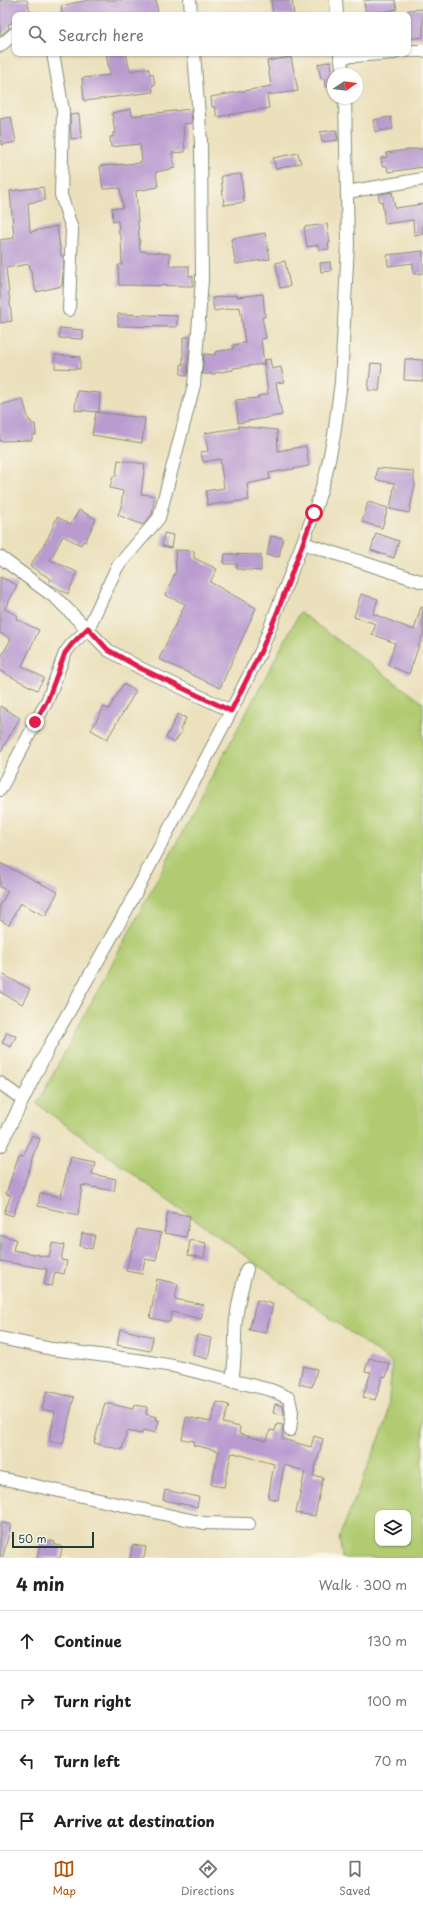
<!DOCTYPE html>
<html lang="en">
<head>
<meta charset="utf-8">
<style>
	body { margin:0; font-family:"Playpen Sans",sans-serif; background:#f2f2f2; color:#202124 }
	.controls { position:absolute; right:12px; bottom:12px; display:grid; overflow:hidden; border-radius:8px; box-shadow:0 1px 3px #0004 }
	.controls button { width:36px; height:36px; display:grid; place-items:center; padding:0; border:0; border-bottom:1px solid #e0e0e0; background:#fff; color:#202124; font:20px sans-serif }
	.compass { position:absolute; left:327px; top:68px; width:36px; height:36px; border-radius:50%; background:#fff; box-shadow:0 1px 3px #0004; rotate:77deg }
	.scale { position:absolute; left:12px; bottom:10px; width:82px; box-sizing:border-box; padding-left:4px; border:2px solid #1f3d34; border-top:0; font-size:11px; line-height:14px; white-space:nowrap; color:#1f3d34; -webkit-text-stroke:3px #fbf7ec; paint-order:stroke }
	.stop { position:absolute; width:12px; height:12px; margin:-9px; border:3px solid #e11d48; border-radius:50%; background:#fff }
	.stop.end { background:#e11d48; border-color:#fff; box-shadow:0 1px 4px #0008 }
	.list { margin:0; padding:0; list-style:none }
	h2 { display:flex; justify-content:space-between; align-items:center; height:52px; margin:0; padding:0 16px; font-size:17px }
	h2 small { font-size:13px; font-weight:400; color:#757577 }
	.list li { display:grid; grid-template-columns:26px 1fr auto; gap:12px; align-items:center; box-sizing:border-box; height:60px; padding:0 16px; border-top:1px solid #e0e0e0 }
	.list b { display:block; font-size:15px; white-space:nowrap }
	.list em { font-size:13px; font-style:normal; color:#757577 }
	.icon { flex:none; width:22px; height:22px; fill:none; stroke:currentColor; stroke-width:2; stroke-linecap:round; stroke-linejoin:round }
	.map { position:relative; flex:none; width:423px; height:1558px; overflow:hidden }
	.search { position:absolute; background:#fff; box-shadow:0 1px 3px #0004; left:12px; right:12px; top:12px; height:44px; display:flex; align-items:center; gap:10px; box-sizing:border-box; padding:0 14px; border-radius:8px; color:#757577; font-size:15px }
	.sheet { height:292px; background:#fff }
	nav { display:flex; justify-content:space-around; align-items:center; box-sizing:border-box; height:56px; border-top:1px solid #e0e0e0; background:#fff; font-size:11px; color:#757577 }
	nav a { display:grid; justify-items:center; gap:2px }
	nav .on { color:#b45309 }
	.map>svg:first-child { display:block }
	.green { fill:#b0cb71; stroke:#688452; fill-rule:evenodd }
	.building { fill:#ba9bd0 }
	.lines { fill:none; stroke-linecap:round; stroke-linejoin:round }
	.minor-casing { stroke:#858e78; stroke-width:14 }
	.minor { stroke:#fff; stroke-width:12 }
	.route { stroke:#e11d48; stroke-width:5 }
</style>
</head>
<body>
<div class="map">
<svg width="423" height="1558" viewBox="0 0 423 1558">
	<rect width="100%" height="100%" fill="#fbf7ec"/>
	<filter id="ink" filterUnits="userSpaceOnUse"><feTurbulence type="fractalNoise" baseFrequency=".025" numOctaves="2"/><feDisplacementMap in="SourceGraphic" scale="8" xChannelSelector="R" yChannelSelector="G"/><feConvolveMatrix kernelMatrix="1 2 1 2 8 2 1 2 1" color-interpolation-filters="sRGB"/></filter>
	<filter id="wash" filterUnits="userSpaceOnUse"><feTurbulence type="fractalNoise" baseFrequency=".012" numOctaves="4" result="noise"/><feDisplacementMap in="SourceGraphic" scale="16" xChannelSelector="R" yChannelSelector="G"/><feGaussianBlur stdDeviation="0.9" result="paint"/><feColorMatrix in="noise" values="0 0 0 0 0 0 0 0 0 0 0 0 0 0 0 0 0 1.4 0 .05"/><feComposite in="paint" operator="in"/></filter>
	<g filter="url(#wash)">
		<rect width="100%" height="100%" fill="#ebe0bc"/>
		<path class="green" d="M300,612L423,703V1558H342L339,1537L387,1420L392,1363L37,1104ZM378,1513H408V1543H378Z"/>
		<g id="blocks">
			<g class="building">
				<polygon points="0,0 27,0 31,15 15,15 15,22 8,24 9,28 0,36"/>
				<polygon points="88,0 156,0 158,15 62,15 61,6"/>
				<polygon points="271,0 292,0 294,15 273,15"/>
				<polygon points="372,0 395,0 397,9 366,15 364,1"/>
				<polygon points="423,9 423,37 409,39 408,10"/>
				<polygon points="106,53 126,53 130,71 148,68 150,74 153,74 155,85 152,85 153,92 84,101 82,78 110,75"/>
				<polygon points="291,57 298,91 267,95 269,108 217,117 215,107 212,107 211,97 271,86 267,61"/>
				<polygon points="331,61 333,86 325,87 324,78 321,79 318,64"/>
				<polygon points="131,109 132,116 191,109 192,123 183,124 185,152 172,153 175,168 156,172 158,187 136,191 140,251 170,254 169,266 189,266 189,276 193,276 193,286 119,285 118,265 122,265 121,236 119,235 118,221 113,222 112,208 123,208 120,188 103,189 100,166 140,163 140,161 142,161 140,144 111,147 110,137 113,137 113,133 115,133 112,113"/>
				<polygon points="79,114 81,138 71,139 70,115"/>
				<polygon points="11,117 16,142 1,145 0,119"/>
				<polygon points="391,117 393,129 375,132 373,120"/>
				<polygon points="336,130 338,140 322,142 320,132"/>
				<polygon points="414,149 423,149 423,167 388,172 387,166 382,166 381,158 387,157 386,153"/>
				<polygon points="298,153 301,163 276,169 273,158"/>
				<polygon points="241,174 244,202 224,205 221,176"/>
				<polygon points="43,187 45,200 28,203 30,232 57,226 61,256 64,256 62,286 36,292 29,264 6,268 12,321 0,323 0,240 14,238 10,191"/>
				<polygon points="392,192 395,208 423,204 423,234 414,235 413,220 385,224 382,201 380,202 378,194"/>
				<polygon points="327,224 330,243 328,243 329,249 319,250 318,245 307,247 304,227"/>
				<polygon points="265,233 270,259 236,264 231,239"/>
				<polygon points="423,251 423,273 414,274 413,263 388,266 387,255"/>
				<polygon points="285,261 290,286 280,288 276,263"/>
				<polygon points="330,262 331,271 321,272 320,263"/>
				<polygon points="263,294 265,317 262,317 266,338 261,339 264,364 233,368 233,370 215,373 215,374 202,374 204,354 215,355 215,352 233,349 233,345 245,343 240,307 214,311 212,298 237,295 237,297"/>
				<polygon points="118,314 177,316 177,327 118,326"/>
				<polygon points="60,328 83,330 83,339 59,338"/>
				<polygon points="183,337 190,337 187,376 181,374 181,364 183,364"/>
				<polygon points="55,355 80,357 80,369 55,368"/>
				<polygon points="270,359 272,369 281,367 284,382 276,383 282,415 238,423 236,400 259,398 258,396 268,394 264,360"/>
				<polygon points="405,359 423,360 423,381 404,380"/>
				<polygon points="371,363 382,364 379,391 368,390"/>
				<polygon points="77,391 100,393 99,412 75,410"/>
				<polygon points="23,399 29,421 31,421 31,424 35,424 36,435 32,435 32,440 0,441 0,405"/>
				<polygon points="96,412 145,418 142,443 92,435"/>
				<polygon points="238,426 277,430 278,451 306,446 309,466 269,473 270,479 247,484 249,500 207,505 206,491 224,488 220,459 203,462 201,452 208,451 205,433 238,428"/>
				<polygon points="118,460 145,464 141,494 155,496 152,514 143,525 118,515 121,507 123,491 110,488 113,476 116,476"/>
				<polygon points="377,468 413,471 415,485 409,513 390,509 395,483 376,480"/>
				<polygon points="368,502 388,508 382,528 362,522"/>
				<polygon points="79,510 96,519 85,542 83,541 81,545 63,536 50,560 77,572 68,594 53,586 49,584 51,579 30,566 48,538 57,517 71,524"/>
				<polygon points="164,533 173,535 171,548 162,546"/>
				<polygon points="376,533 399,541 394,558 371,550"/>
				<polygon points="271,536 283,538 279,557 267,555"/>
				<polygon points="175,550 194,551 194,558 217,569 210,582 256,608 220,688 159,659 185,604 165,595 176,571"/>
				<polygon points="225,554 261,555 261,571 237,569 237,564 224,564"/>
				<polygon points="0,577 17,585 5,609 18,616 16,619 39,630 22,666 44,678 37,690 0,671 0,659 11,639 0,633"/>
				<polygon points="361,594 378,599 373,614 414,630 421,607 423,608 423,634 409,674 388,665 395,643 372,634 376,624 354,617"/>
				<polygon points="123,684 136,691 107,739 91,730 104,707 109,709"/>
				<polygon points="0,706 20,718 0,753"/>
				<polygon points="178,714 186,718 180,730 182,731 174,743 166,738"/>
				<polygon points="0,863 58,892 45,916 20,903 9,925 0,920 0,905 8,891 0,887"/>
				<polygon points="0,973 30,989 22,1004 0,992"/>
				<polygon points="7,1032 16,1036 11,1047 2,1043"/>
				<polygon points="32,1135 40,1139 13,1216 4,1213 11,1195 6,1194 19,1154 24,1155"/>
				<polygon points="70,1157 95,1162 92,1174 116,1179 114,1191 82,1185 78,1215 38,1206 40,1193 61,1197"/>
				<polygon points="168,1212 190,1216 186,1237 164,1233"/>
				<polygon points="137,1229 161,1233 156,1261 145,1259 142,1274 126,1271"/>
				<polygon points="82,1233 95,1235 92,1249 80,1246"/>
				<polygon points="0,1235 16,1239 13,1250 49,1257 52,1243 64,1245 61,1260 67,1261 64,1274 55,1272 52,1286 44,1285 47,1269 0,1261"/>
				<polygon points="190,1240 206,1243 204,1258 188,1255"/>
				<polygon points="157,1279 178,1284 175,1299 204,1305 201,1319 172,1312 170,1322 150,1318"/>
				<polygon points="257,1300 273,1304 266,1333 249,1330"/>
				<polygon points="120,1329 153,1337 150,1351 117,1345"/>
				<polygon points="197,1335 212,1338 208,1359 193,1355"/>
				<polygon points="369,1358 390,1364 386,1377 383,1376 375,1400 363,1397 371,1372 365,1371"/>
				<polygon points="303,1366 317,1369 312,1387 299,1384"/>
				<polygon points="47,1391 74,1397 63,1444 49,1441 55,1412 42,1409"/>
				<polygon points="217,1402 229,1405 223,1423 240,1427 239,1434 267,1441 270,1430 275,1431 277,1424 283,1425 282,1439 311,1447 314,1436 323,1439 313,1476 323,1477 315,1516 296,1513 305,1471 284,1465 278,1500 268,1498 274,1464 234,1453 231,1454 224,1487 211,1485 219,1451 193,1445 194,1441 182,1439 186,1417 211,1422"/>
				<polygon points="105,1403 133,1409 134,1405 147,1407 146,1414 157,1417 156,1420 159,1420 156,1433 143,1430 142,1434 127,1431 122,1450 94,1443"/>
				<polygon points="275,1404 283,1406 284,1415 273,1413"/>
				<polygon points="165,1490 199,1497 197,1507 163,1500"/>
				<polygon points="0,1522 11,1525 3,1556 0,1556"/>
				<polygon points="47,1540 55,1542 54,1544 62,1547 60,1558 37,1558 41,1541 46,1542"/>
				<polygon points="133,1545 146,1547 144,1558 130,1558"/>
			</g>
		</g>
	</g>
	<g filter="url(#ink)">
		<use href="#blocks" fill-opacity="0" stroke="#858e78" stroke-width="1"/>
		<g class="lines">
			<defs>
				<g id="minor">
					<polyline points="190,0 191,15"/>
					<polyline points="336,0 337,15"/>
					<polyline points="0,46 15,33"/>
					<polyline points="408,51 423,51"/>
					<polyline points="53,53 63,111 61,195 72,229 69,310"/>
					<polyline points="340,53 343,74"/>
					<polyline points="340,57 394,53"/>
					<polyline points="347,192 423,179"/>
					<polyline points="303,543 423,582"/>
					<polyline points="0,557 57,599 108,650 142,669 231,711"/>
					<polyline points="0,790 48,699 65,653 72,644 88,629 117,567 159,518 194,385 202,279 201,142 194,53"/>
					<polyline points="0,1083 22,1099"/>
					<polyline points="0,1146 50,1045 125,913 231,711 261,651 314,513 326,474 334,435 341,382 348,243 345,98"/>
					<polyline points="0,1338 52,1349 137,1360 173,1366 271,1390 289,1398 292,1412 290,1430"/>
					<path d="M232,1381C236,1360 234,1340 236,1319C238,1302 242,1286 247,1269"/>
					<polyline points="0,1478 204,1523 249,1524"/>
				</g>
			</defs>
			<use href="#minor" class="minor-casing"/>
			<use href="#minor" class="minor"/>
		</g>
	</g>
	<g class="lines" filter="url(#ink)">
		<polyline class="route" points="35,722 48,699 65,653 72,644 88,628 108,650 142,669 231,711 261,651 277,613 314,513"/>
	</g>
</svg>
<div class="controls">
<button><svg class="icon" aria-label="layers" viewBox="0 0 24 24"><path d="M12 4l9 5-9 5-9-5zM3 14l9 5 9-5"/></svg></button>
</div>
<svg class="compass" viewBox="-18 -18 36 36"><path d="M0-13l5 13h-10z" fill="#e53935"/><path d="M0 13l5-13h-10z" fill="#757577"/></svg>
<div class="scale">50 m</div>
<div class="stop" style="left:314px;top:513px"></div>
<div class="stop end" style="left:35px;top:722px"></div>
<div class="search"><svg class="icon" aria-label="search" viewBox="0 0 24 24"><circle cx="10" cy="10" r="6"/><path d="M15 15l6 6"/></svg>Search here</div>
</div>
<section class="sheet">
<h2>4 min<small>Walk · 300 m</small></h2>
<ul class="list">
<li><svg class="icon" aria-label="ahead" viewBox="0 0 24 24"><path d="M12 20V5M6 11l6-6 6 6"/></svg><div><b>Continue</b></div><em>130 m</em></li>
<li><svg class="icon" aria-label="right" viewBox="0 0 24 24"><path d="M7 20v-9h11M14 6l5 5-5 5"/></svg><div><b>Turn right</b></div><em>100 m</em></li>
<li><svg class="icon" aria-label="left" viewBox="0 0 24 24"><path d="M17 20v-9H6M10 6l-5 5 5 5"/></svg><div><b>Turn left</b></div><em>70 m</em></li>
<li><svg class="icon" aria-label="arrive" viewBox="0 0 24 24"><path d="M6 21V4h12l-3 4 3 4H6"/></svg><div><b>Arrive at destination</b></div></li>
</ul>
</section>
<nav>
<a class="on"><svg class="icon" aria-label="map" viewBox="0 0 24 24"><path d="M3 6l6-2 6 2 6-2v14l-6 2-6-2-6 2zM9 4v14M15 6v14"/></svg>Map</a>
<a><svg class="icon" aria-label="directions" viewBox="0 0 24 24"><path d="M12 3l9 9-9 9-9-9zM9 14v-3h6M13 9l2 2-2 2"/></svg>Directions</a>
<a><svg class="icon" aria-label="saved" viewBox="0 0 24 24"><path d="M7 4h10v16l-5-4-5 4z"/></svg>Saved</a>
</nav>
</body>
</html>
